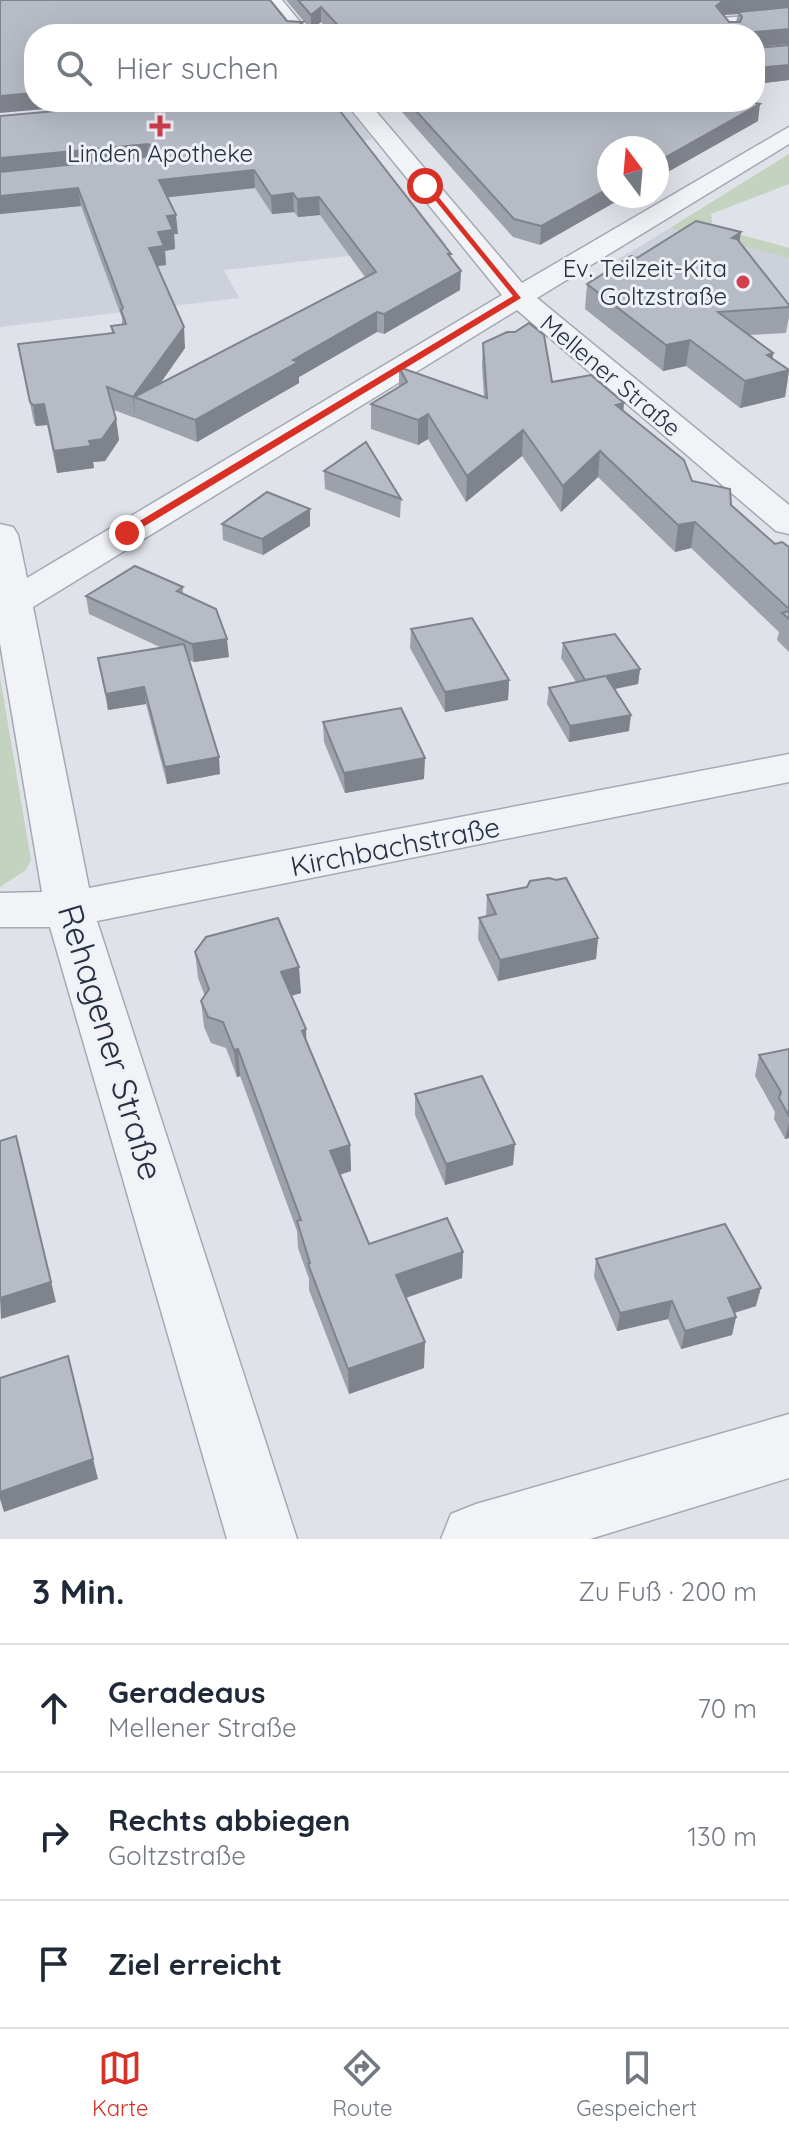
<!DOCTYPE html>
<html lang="de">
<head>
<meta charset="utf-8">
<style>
	body { margin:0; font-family:Quicksand,sans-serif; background:#f6f6f7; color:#1f2937 }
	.compass { position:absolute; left:597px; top:136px; width:72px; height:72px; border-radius:50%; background:#fff; box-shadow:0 8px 32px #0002; rotate:344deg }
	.stop { position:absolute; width:24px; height:24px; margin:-18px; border:6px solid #d93025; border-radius:50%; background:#fff }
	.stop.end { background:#d93025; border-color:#fff; box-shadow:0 2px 8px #0008 }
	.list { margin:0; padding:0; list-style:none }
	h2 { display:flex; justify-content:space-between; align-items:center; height:104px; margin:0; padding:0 32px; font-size:34px }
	h2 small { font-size:26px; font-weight:400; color:#747a83 }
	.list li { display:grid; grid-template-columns:52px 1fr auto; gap:24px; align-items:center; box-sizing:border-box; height:128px; padding:0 32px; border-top:2px solid #e0e1e3 }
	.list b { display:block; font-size:30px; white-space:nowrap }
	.list p { margin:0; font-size:26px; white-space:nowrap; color:#747a83 }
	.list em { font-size:26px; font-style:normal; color:#747a83 }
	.icon { flex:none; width:44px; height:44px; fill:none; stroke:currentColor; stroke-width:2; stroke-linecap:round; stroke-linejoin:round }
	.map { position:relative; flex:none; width:789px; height:1539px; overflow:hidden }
	.search { position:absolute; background:#fff; box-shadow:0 8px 32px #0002; left:24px; right:24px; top:24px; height:88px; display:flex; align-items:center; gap:20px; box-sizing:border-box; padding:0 28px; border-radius:32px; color:#747a83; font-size:30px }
	.sheet { height:488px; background:#fff }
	nav { display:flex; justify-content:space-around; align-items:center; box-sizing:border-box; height:112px; border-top:2px solid #e0e1e3; background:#fff; font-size:22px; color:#747a83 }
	nav a { display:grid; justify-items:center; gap:4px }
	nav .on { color:#d93025 }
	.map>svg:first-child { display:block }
	.built { fill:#cdd1db }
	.green { fill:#c3d3c0 }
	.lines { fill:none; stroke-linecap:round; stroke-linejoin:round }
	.service-casing { stroke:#a4a9b3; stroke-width:3 }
	.minor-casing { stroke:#a4a9b3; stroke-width:3 }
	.service { fill:#f2f3f7; fill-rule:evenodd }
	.minor { fill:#f2f3f7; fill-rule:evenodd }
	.wall { fill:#9da1aa; fill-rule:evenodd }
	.shaded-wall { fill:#7f838b }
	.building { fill:#b6bbc6; stroke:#7f838b; stroke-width:2 }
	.route { fill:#d93025 }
	.poi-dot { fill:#d23f4e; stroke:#eef1f6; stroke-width:3 }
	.labels { text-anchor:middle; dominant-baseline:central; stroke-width:6; stroke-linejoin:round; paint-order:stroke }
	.far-poi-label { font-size:24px; fill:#272f40; stroke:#eef1f6 }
	.far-street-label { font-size:24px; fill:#272f40; stroke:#eef1f6 }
	.street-label { font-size:28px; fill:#272f40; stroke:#eef1f6 }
	.near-street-label { font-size:34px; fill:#272f40; stroke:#eef1f6 }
</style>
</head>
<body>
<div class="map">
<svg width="789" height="1539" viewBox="0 0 789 1539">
	<rect width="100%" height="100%" fill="#dfe2e9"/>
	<g class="built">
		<polygon points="289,102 343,102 372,139 363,141 447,245 224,270 239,298 0,327 0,128"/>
		<polygon points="670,228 789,258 789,306 617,260"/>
	</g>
	<g class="green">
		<polygon points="789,154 789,184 711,214 713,227 789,248 789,258 670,228"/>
		<polygon points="0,677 31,860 26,870 0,887"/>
	</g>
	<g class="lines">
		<defs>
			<polygon id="service" points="789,13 789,19 730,24 738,34 727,34 717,21 722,18"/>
			<g id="minor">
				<polygon points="263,0 282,0 310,34 290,34"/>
				<polygon points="345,102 368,102 522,283 789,127 789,144 537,298 789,505 789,534 776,531 517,310 33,607 89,888 789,754 789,782 97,921 297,1539 227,1539 50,927 0,927 0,893 42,892 0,643 0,524 13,527 18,535 27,578 502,295"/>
				<polygon points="789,1414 789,1478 590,1539 441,1539 451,1514 476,1504"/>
			</g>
		</defs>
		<use href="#service" class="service-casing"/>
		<use href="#minor" class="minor-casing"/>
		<use href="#service" class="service"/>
		<use href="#minor" class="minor"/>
	</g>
	<g class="wall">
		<path d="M286,0H789L755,47L789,80L755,84V34H332L321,22L311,30ZM738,14L736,22H729L723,15Z"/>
		<path d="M156,102L451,258L460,290L384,334L377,332L299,377V383L197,442L136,418V417L135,418L114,410L116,419L119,440L105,461L93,462L94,468L57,473L47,425L36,426L34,423L18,344L112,333L111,326L122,324V318L81,206L0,214ZM255,188L272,214L294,212L298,217L320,215L365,277L160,384L185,348L157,266L166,265L165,251L175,249L174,234H178L168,197Z"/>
		<polygon points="393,102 751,102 758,121 657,178 657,148 540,245 513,237"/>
		<polygon points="739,243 789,305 789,317 786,333 749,335 773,353 773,358 789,370 785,397 740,408 686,366 663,371 585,309 587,284 637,258"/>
		<polygon points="483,343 552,382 623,411 692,481 731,505 775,544 789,547 789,652 777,640 779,632 691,548 675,552 598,477 561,512 522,456 466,502 428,439 418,445 371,429 371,404 399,387 399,367 484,397 482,366"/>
		<polygon points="324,471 401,499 400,518 325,489"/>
		<polygon points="310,509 310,526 263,555 223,540 222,524"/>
		<polygon points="183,587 183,594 229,657 194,662 188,660 220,774 167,784 146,704 108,710 98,658 162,648 89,614 86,596"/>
		<polygon points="411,629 509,680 508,700 445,712 410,648"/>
		<polygon points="563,643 640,669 638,684 615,689 629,731 569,742 547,704 549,688 576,682 561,658"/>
		<polygon points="323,722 424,779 345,793 324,742"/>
		<polygon points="487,895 598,938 596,959 498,981 478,939 479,918 486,916"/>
		<polygon points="195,952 301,993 291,996 307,1043 350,1145 351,1171 340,1175 369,1244 463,1252 462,1278 406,1298 424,1368 349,1394 309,1290 309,1279 298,1248 297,1231 240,1076 237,1077 226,1048 211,1043 204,1027 201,1001 205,996 198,978"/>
		<polygon points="789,1049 789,1138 785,1139 774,1119 775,1112 755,1076 759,1055"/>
		<polygon points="415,1094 513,1165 445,1185 415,1115"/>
		<polygon points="596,1259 756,1306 735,1313 736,1317 732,1335 681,1349 668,1319 617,1331 594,1277"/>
	</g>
	<g class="shaded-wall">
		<polygon points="724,0 789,0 789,10 738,12 738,14 722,15 716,6"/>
		<polygon points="321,7 321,22 311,30 311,15"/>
		<polygon points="303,22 303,34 287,34"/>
		<polygon points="789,29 789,44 755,47 755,32"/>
		<polygon points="789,65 789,80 755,84 755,68"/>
		<polygon points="34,93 34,102 124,102 0,113 0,96"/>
		<polygon points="760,104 758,121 657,178 657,162"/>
		<polygon points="148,144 149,161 0,176 0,158"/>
		<polygon points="254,170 255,188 161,198 159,180"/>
		<polygon points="78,188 81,206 0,214 0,196"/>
		<polygon points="609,188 609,196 626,196 540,245 541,226"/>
		<polygon points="293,193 294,212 272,214 271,196"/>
		<polygon points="319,197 320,215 298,217 297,199"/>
		<polygon points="176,215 178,234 174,234 175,249 165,251 166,265 151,267 149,248 167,216"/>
		<polygon points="741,232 737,257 732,238"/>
		<polygon points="461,271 460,290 384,334 384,314"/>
		<polygon points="377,312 377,332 299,377 299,383 197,442 195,420 293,360"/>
		<polygon points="184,327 185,348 147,402 134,397 135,418 133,397"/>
		<polygon points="690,340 686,366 663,371 666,345"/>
		<polygon points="773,353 770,375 789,370 785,397 740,408 745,381 767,355"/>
		<polygon points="624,403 622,428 616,405"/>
		<polygon points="44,404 47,425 36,426 33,405"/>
		<polygon points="428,414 428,439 418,445 418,420"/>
		<polygon points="116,419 119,440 105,461 93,462 94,468 57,473 54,451 89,441"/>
		<polygon points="523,430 522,456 466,502 467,476"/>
		<polygon points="600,451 598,477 561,512 563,486"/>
		<polygon points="310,509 310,526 263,555 262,539"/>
		<polygon points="695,522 691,548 675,552 678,525"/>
		<polygon points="227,639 229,657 194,662 192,644"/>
		<polygon points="640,669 638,684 604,691 606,676"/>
		<polygon points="509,680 508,700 445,712 445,692"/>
		<polygon points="144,687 146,704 108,710 106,694"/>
		<polygon points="631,715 629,731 569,742 570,726"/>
		<polygon points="219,757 220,774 167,784 165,767"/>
		<polygon points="425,758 424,779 345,793 344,773"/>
		<polygon points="598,938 596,959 498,981 500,960"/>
		<polygon points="299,967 301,993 283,998 281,972"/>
		<polygon points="306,1029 307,1056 302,1031"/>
		<polygon points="238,1049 240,1076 237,1077 234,1050"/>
		<polygon points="789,1122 789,1138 785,1139"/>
		<polygon points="515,1144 513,1165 445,1185 446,1164"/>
		<polygon points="350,1145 351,1171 331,1177 330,1151"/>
		<polygon points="21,1157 56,1302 1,1319 0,1298"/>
		<polygon points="463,1252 462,1278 396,1301 396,1275"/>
		<polygon points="761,1288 756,1306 723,1316 728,1298"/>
		<polygon points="672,1301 668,1319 617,1331 620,1313"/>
		<polygon points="736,1317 732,1335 681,1349 685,1331"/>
		<polygon points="425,1342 424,1368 349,1394 348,1369"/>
		<polygon points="68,1356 98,1479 4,1512 0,1499 0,1492"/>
	</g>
	<g class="building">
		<polygon points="0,0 270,0 287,21 303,22 287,34 34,34 34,93 0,96"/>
		<polygon points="298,0 727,0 724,0 716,6 729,22 740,22 742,17 738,12 789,7 789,29 755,32 755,34 346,34 321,7 311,15"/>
		<polygon points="755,39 755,48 789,45 789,65 755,68"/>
		<polygon points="156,102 333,102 451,254 448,254 461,271 384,314 377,312 293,360 298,362 195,420 134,397 376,272 319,197 297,199 293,193 271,196 254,170 159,180 176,215 167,216 173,230 158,232 164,246 149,248 184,327 133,397 107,387 116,419 102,439 89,441 91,446 54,451 44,404 33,405 30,402 18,344 114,333 111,326 126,324 121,310 123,308 78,188 0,196 0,172 152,156 156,150 148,144 0,158 0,116"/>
		<polygon points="408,102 751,102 760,104 657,162 657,148 609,148 609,188 541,226 514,219"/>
		<polygon points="696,221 741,232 732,238 737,239 789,305 789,307 718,312 773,353 767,355 789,370 745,381 690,340 666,345 587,284 631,256 637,258"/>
		<polygon points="529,323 544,335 552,382 591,375 624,403 616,405 684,460 692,481 730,489 731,505 775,544 782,542 789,547 789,609 695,522 678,525 600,451 563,486 523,430 467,476 428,414 418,420 371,404 407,382 399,367 487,398 483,343 507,332 515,332"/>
		<polygon points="366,442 401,499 324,471"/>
		<polygon points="267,492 310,509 262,539 222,524"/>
		<polygon points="135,566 183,587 177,591 216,609 227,639 192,644 86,596"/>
		<polygon points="789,611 789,619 782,613"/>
		<polygon points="472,618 509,680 445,692 411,629"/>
		<polygon points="615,634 640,669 606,676 631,715 570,726 549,688 605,676 585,680 563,643"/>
		<polygon points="184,644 219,757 165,767 144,687 106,694 98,658"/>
		<polygon points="401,708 425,758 344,773 323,722"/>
		<polygon points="549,878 556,880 566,878 598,938 500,960 479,918 496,914 487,895 527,887 530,881"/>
		<polygon points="278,918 299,967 281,972 306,1029 302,1031 350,1145 330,1151 369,1244 447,1218 463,1252 396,1275 425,1342 348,1369 308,1264 310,1263 297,1221 301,1220 238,1049 234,1050 223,1022 208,1017 201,1001 209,989 195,952 206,937"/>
		<polygon points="789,1049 789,1116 779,1098 781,1092 759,1055"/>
		<polygon points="482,1076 515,1144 446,1164 415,1094"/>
		<polygon points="16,1136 51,1282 0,1298 0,1141"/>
		<polygon points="725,1224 761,1288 728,1298 736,1317 685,1331 672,1301 620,1313 596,1259"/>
		<polygon points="68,1356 93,1459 0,1492 0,1378"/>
	</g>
	<polygon class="route" points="422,184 428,184 521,298 130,535 123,535 123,531 513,296"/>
	<g class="poi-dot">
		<path d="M156 114h8v8h8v8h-8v8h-8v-8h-8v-8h8z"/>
		<circle cx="743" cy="282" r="8"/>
	</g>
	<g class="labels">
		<g class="far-poi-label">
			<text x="160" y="153">Linden Apotheke</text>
			<text x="727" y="268" text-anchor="end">Ev. Teilzeit-Kita<tspan x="727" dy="28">Goltzstraße</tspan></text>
		</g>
		<g class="far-street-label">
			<text transform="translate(611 375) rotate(40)">Mellener Straße</text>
		</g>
		<g class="street-label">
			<text transform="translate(395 846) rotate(-11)">Kirchbachstraße</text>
		</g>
		<g class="near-street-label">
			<text transform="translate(111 1042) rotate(73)">Rehagener Straße</text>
		</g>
	</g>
</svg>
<svg class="compass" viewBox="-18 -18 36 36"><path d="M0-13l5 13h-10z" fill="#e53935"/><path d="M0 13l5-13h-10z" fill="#747a83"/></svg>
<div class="stop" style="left:425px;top:186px"></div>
<div class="stop end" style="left:127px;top:533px"></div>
<div class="search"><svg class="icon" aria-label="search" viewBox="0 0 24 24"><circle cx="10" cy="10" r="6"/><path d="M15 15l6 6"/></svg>Hier suchen</div>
</div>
<section class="sheet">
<h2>3 Min.<small>Zu Fuß · 200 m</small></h2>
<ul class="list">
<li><svg class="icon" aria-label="ahead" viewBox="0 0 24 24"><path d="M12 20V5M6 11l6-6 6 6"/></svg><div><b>Geradeaus</b><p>Mellener Straße</p></div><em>70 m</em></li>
<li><svg class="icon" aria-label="right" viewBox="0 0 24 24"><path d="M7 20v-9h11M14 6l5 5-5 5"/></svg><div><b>Rechts abbiegen</b><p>Goltzstraße</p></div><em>130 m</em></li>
<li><svg class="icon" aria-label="arrive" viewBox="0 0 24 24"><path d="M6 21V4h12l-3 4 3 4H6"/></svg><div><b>Ziel erreicht</b></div></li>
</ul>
</section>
<nav>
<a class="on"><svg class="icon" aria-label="map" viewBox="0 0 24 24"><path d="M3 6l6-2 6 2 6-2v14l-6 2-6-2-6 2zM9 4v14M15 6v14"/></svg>Karte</a>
<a><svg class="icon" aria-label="directions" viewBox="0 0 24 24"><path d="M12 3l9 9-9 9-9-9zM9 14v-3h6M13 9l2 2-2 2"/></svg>Route</a>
<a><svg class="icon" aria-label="saved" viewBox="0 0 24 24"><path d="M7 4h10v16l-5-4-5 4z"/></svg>Gespeichert</a>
</nav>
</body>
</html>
